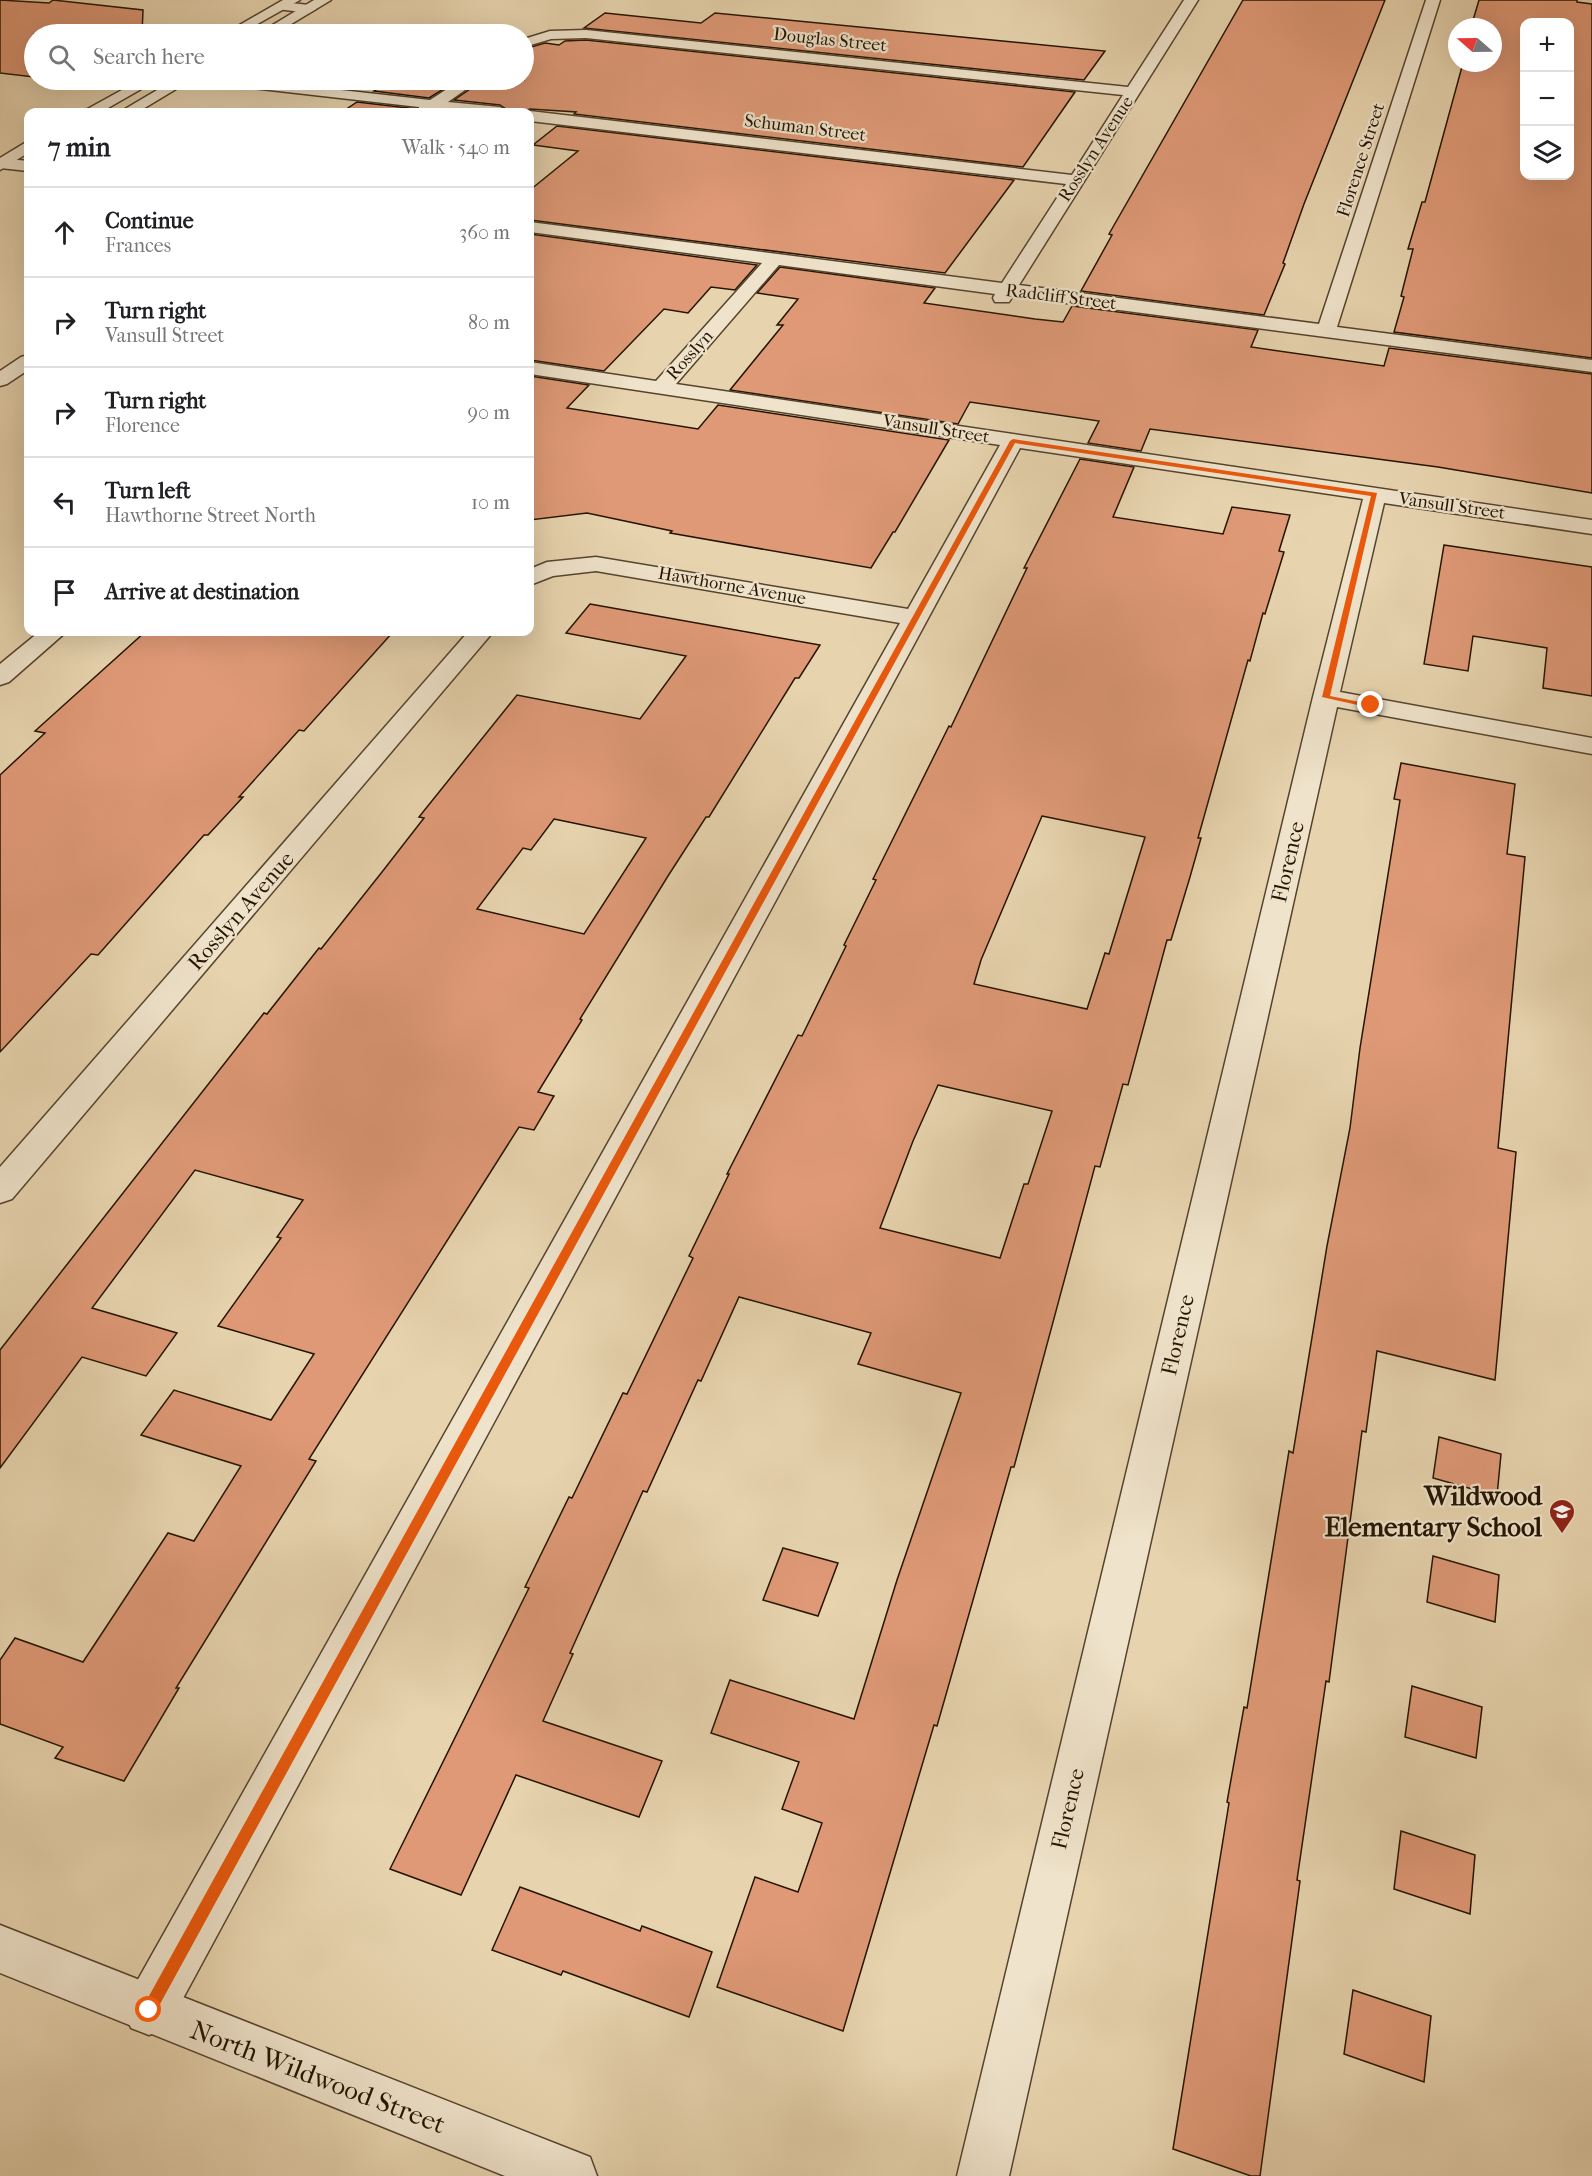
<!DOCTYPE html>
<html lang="en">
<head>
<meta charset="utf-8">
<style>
	body { margin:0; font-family:"IM FELL French Canon",serif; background:#f6f6f6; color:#202124 }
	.controls { position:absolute; right:18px; top:18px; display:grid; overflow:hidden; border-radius:12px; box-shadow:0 6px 24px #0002 }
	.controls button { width:54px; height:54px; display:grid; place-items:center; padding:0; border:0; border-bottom:2px solid #e0e0e0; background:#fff; color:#202124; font:30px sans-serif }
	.compass { position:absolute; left:1448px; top:18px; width:54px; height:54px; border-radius:50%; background:#fff; box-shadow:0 6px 24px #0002; rotate:290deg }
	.stop { position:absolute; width:18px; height:18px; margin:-14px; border:4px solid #ea580c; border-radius:50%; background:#fff }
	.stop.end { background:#ea580c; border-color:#fff; box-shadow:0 2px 6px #0008 }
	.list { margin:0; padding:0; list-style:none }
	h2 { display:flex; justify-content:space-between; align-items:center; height:78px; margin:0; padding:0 24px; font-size:26px }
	h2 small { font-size:20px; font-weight:400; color:#757577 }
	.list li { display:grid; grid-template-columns:39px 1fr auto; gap:18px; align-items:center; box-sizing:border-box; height:90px; padding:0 24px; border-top:2px solid #e0e0e0 }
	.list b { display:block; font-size:22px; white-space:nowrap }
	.list p { margin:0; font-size:20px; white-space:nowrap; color:#757577 }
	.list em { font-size:20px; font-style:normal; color:#757577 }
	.icon { flex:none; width:33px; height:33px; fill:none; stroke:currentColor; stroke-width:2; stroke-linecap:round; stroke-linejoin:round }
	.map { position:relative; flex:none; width:1592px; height:2176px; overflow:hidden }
	.search { position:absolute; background:#fff; box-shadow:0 6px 24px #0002; left:24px; top:24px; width:510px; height:66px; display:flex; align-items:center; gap:15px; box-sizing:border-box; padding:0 21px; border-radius:33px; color:#757577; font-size:22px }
	.panel { position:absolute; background:#fff; box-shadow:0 6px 24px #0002; left:24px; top:108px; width:510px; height:528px; border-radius:12px }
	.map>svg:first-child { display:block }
	.building { fill:#df9977; stroke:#241402; stroke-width:1.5; fill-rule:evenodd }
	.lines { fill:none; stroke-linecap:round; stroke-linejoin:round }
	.minor-casing { stroke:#55442d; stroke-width:3 }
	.tertiary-casing { stroke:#55442d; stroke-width:3 }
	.minor { fill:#efe3cb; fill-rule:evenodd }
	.tertiary { fill:#efe3cb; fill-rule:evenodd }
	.route { fill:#ea580c }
	.labels { text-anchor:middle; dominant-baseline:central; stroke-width:4.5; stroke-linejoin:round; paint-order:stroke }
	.far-street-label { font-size:18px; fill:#241402; stroke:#efe3cb }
	.street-label { font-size:22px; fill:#241402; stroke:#efe3cb }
	.near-poi-label { font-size:27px; font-weight:bold; fill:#241402; stroke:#efe3cb; text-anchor:end }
	.near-street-label { font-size:27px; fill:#241402; stroke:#efe3cb }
</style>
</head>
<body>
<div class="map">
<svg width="1592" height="2176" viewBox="0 0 1592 2176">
	<rect width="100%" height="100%" fill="#e7d4af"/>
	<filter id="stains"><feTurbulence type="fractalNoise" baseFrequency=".00333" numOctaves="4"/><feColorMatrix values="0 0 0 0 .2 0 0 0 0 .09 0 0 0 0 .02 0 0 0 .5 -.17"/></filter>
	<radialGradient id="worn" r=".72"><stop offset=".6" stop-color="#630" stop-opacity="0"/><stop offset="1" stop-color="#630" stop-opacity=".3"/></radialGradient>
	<g class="building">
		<polygon points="0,0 49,3 53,0 143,10 142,34 34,34 34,77 0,73"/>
		<polygon points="1243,0 1385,0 1304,204 1283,263 1285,264 1264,315 1081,291 1112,235 1109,234"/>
		<path d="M1479,0H1577V2L1592,4V358L1394,332L1404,297L1401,296L1413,249H1408L1422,202H1425L1463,63H1493V27H1471ZM1524,22H1569V176H1524Z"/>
		<polygon points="605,13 701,23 715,13 1105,51 1084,80 584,28"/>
		<polygon points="586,40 1075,92 1023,167 574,114 576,112 530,109 523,112 510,112 500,105 454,100 476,85 479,80 524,80 524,49 545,43 559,45 565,41"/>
		<polygon points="392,80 458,80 429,98 374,91"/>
		<polygon points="357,102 417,109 417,112 342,112"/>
		<polygon points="557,126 1014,180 945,273 530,220 530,190 578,151 533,145"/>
		<polygon points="530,234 757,265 735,290 711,287 688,313 664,309 604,371 530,360"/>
		<polygon points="780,267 935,288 924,303 1035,319 1063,322 1072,306 1258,330 1251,347 1384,366 1389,348 1592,374 1592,493 1438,467 1150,429 1141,451 1088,443 1099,421 970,402 958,424 730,390 783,325 777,325 798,299 757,293"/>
		<polygon points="530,376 589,385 567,408 698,429 718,405 949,440 895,532 893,532 871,568 670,533 672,531 587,513 530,520"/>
		<path d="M1080,459L1134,467L1113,517L1223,534L1232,507L1290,515L1279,551L1284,552L1265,614L1263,613L1250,661L1248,660L1198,838H1201L1190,877L1171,940H1167L1128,1085L1123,1084L1100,1167L1095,1166L1014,1467H1011L937,1726L934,1725L843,2031L717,1987L755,1877L798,1892L822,1823L782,1809L799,1762L711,1733L730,1680L854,1719L897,1580L961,1393L858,1364L871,1333L739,1297L701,1381L698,1380L647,1492L643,1491L570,1653L573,1654L543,1721L662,1761L639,1817L516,1775L461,1895L390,1869L529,1588L525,1587L569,1497L572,1498L623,1393L627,1394L693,1258L689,1256L729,1174H727L798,1035L802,1036L846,946L844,945L876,880L873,879L949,726L951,727L1027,568H1024ZM1042,816L1145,837L1109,954L1105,953L1087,1009L974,984L981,960ZM938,1085L1052,1111L1028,1184H1024L1000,1258L880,1228L913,1141Z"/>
		<polygon points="1444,545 1592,567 1592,696 1543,688 1547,648 1473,636 1468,671 1424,664"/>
		<path d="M590,604L820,645L799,678H795L709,817H706L668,876L580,1019L582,1020L538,1092L554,1096L534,1130L519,1127L309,1459L316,1461L176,1688H179L124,1781L55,1758L63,1747L0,1724V1660L15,1638L83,1662L168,1533L194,1541L241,1466L141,1435L174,1390L271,1420L314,1354L218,1326L281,1238L277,1237L303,1200L195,1170L92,1308L177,1333L146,1376L82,1357L0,1468V1350L264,1013L267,1014L319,948L321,949L382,872L424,818L419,817L517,695L640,719L686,656L566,633ZM554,819L646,838L584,934L477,909L523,848L531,850Z"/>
		<polygon points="145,632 393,632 304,731 299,730 239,797 243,797 208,835 204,835 98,955 91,954 0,1052 0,775 45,733 35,731"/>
		<polygon points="1401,763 1515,784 1507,854 1525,857 1498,1148 1516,1152 1495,1380 1377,1351 1366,1432 1362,1431 1329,1682 1326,1681 1297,1880 1300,1881 1260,2176 1251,2176 1173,2149 1229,1803 1227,1802 1244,1707 1247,1708 1289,1451 1293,1453 1327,1246 1350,1128 1360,1048 1400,800 1394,799"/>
		<polygon points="1439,1437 1501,1454 1497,1496 1433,1478"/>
		<polygon points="783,1548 838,1563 818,1616 763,1600"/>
		<polygon points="1433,1556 1499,1575 1495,1622 1427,1602"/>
		<polygon points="1412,1686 1482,1707 1476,1758 1405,1737"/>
		<polygon points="1401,1831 1475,1855 1470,1914 1394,1889"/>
		<polygon points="520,1887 640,1931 642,1926 712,1952 689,2017 563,1971 561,1975 492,1950"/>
		<polygon points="1353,1990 1431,2016 1424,2082 1344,2054"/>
	</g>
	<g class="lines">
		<defs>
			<g id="minor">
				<polygon points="1184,0 1198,0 1019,285 1319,324 1426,0 1440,0 1337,327 1592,360 1592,372 1013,296 1009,302 995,302 993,298 995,294 779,265 676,384 1592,520 1592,534 1384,503 1340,692 1592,738 1592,754 1337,707 1009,2176 957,2176 1313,697 1363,499 1020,448 167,2028 149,2035 131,2028 124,2010 131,1992 900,623 596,571 553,576 530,585 530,569 547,562 596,557 908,609 1000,445 530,374 530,362 656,381 762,263 530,232 530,222 1002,283 1066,184 530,121 530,112 525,112 530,111 1072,175 1123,95 586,38 551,39 524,47 524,39 550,31 586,30 1128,87"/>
				<polygon points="282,2 309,5 316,9 309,13 277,9 275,6"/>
				<polygon points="210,80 252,80 430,100 461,80 477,80 475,83 448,102 500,107 508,112 464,112 436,109 432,112 419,112 419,107 217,84"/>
				<polygon points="0,158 28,161 28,171 0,168"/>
				<polygon points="28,355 28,370 7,384 0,386 0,371 21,357"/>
				<polygon points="39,632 66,632 9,682 0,685 0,664"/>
				<polygon points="468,632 493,632 12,1199 0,1203 0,1167"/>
			</g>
			<g id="tertiary">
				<polygon points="283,0 300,0 240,34 224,34"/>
				<polygon points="314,0 331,0 283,29 278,30 271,26"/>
				<polygon points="140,80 157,80 101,112 82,112"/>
				<polygon points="174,80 191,80 138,112 128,112 125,109"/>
				<polygon points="28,141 28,153 0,170 0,158"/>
				<polygon points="0,1925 590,2157 597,2176 505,2176 0,1973"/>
			</g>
		</defs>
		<use href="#minor" class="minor-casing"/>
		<use href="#tertiary" class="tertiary-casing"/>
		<use href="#minor" class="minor"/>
		<use href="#tertiary" class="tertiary"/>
	</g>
	<polygon class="route" points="1013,439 1377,493 1330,696 1375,705 1371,708 1322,697 1371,496 1015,443 154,2015 149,2018 144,2015 142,2010 144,2005 1010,441"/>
	<defs>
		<symbol id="school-pin" viewBox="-11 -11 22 30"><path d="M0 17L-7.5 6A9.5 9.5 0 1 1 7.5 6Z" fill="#8f2418" stroke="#efe3cb"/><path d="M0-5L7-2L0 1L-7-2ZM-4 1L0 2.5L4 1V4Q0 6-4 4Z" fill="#fff"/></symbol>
	</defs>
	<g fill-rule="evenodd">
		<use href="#school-pin" x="1547" y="1497" width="30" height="40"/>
	</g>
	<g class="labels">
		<g class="far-street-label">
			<text transform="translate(830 40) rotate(6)">Douglas Street</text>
			<text transform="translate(805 128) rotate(7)">Schuman Street</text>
			<text transform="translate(1096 149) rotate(-57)">Rosslyn Avenue</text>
			<text transform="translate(1361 160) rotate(-72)">Florence Street</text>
			<text transform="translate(1061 297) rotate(7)">Radcliff Street</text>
			<text transform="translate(690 355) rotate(-48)">Rosslyn</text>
			<text transform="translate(936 429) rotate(9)">Vansull Street</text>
			<text transform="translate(1452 506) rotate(8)">Vansull Street</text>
			<text transform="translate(732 586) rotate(10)">Hawthorne Avenue</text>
		</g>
		<g class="street-label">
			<text transform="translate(1288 862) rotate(-77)">Florence</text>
			<text transform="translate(241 911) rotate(-49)">Rosslyn Avenue</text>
			<text transform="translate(1178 1335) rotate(-77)">Florence</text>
			<text transform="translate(1068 1809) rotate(-77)">Florence</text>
		</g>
		<g class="near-poi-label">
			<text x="1542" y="1496">Wildwood<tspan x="1542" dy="31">Elementary School</tspan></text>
		</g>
		<g class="near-street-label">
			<text transform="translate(318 2077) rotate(21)">North Wildwood Street</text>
		</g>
	</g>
	<rect width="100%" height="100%" filter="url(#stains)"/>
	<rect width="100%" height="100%" fill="url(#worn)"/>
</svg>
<div class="controls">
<button>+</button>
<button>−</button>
<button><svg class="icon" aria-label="layers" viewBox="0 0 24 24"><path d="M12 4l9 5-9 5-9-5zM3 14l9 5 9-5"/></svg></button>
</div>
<svg class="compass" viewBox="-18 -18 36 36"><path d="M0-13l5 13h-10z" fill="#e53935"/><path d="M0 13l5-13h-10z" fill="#757577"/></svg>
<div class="stop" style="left:149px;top:2010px"></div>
<div class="stop end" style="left:1371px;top:705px"></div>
<div class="search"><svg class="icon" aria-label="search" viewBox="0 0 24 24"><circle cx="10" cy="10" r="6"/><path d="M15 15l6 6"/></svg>Search here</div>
<section class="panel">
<h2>7 min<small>Walk · 540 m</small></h2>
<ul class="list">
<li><svg class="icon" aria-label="ahead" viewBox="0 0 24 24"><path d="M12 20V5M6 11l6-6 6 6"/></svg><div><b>Continue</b><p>Frances</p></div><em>360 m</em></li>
<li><svg class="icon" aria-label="right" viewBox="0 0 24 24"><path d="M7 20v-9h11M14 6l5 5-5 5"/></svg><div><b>Turn right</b><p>Vansull Street</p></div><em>80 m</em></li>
<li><svg class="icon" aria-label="right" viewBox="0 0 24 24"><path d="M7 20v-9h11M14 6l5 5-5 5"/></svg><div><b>Turn right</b><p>Florence</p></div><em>90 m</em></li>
<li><svg class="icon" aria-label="left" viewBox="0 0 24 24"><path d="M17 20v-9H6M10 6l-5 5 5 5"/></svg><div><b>Turn left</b><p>Hawthorne Street North</p></div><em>10 m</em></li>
<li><svg class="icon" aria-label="arrive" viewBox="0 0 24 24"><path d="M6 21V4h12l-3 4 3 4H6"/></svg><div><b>Arrive at destination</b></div></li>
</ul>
</section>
</div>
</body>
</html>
